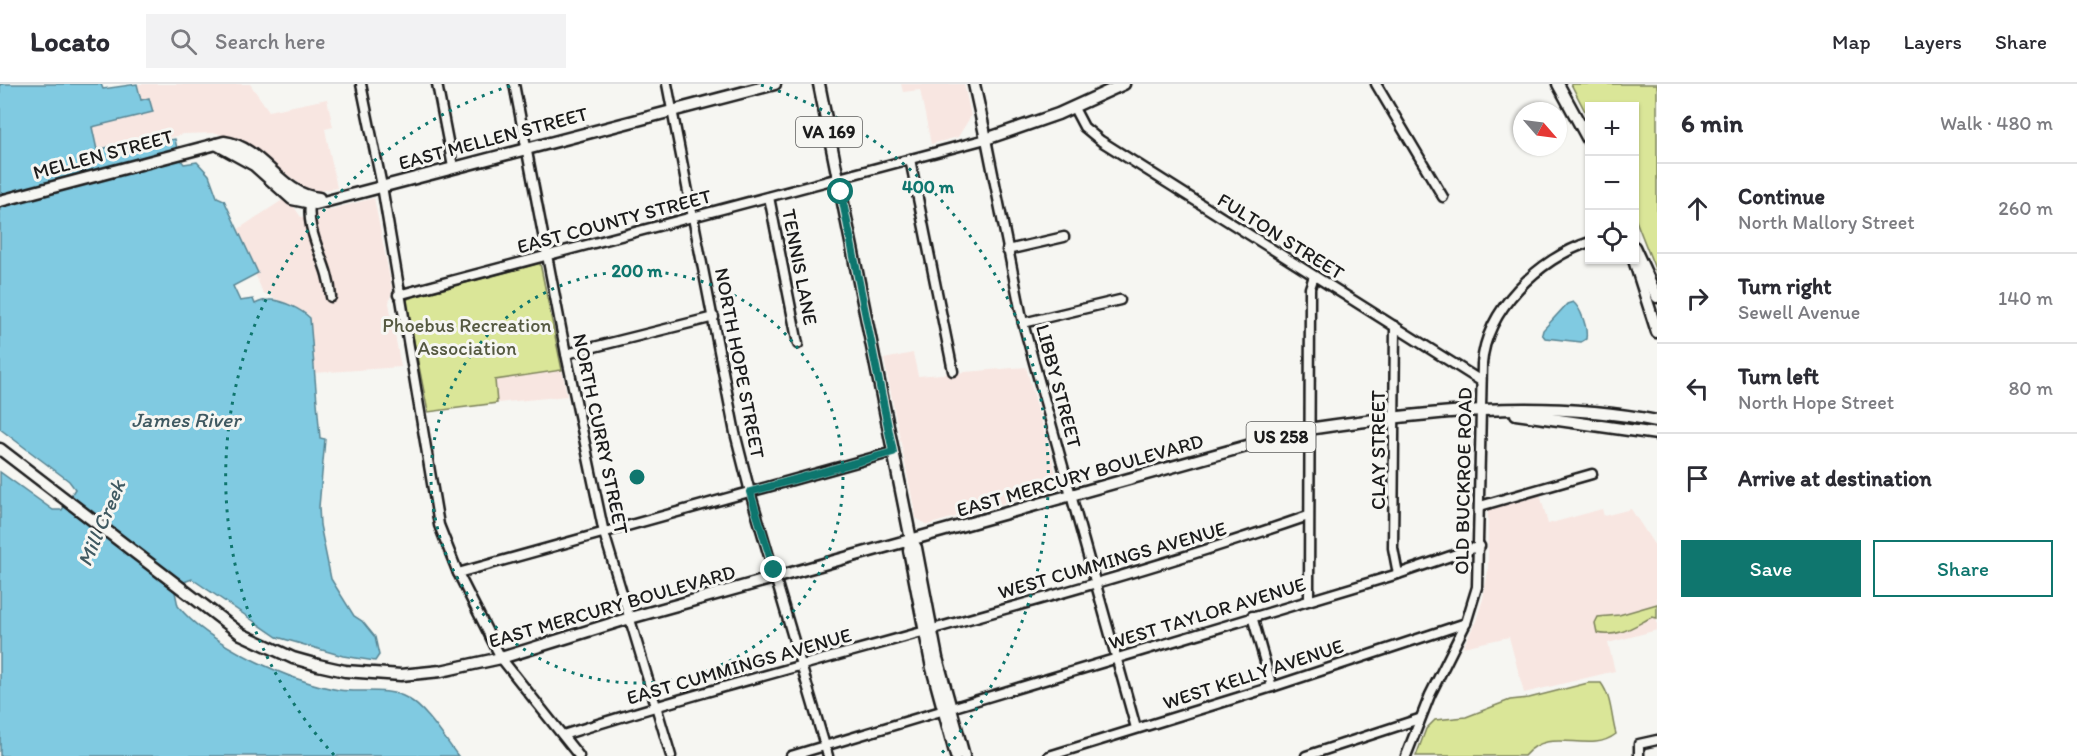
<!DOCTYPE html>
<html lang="en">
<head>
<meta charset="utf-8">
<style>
	body { margin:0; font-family:Itim,sans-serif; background:#f2f2f3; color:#2b2b33 }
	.controls { position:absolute; right:18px; top:18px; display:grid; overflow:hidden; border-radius:0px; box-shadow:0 2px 4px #0004 }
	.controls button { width:54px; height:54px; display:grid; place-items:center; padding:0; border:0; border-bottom:2px solid #e1e1e2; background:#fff; color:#2b2b33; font:30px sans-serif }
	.compass { position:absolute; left:1513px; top:18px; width:54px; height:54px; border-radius:50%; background:#fff; box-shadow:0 2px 4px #0004; rotate:118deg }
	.stop { position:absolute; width:18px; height:18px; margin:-14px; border:4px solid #0f766e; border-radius:50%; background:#fff }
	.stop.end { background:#0f766e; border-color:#fff; box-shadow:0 2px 6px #0008 }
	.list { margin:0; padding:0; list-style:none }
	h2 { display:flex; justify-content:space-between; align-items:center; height:78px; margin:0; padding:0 24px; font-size:26px }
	h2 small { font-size:20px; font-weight:400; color:#7c7c81 }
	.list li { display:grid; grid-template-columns:39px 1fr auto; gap:18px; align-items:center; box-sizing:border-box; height:90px; padding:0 24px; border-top:2px solid #e1e1e2 }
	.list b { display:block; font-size:22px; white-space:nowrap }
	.list p { margin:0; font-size:20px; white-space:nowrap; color:#7c7c81 }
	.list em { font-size:20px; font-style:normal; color:#7c7c81 }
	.actions { display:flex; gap:12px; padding:18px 24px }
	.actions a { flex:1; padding:14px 0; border:2px solid #0f766e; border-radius:0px; text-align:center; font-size:21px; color:#0f766e }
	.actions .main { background:#0f766e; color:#fff }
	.icon { flex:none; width:33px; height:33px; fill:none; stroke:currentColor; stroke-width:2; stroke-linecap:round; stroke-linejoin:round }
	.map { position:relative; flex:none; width:1657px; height:672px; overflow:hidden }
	header { display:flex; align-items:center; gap:36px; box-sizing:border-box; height:84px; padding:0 30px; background:#fff; border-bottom:2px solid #e1e1e2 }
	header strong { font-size:28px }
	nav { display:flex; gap:33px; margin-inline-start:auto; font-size:21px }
	.search { width:420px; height:54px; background:#f2f2f3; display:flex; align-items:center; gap:15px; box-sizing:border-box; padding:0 21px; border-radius:0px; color:#7c7c81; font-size:22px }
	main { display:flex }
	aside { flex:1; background:#fff }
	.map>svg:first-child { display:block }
	.built { fill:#f8e6e1 }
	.green { fill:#dae698; stroke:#7b815a; stroke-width:1.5 }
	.water { fill:#80cae1; stroke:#588492; stroke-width:1.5 }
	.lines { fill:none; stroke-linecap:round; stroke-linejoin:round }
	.minor-casing { stroke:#1c1c1c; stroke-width:13 }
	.major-casing { stroke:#1c1c1c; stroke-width:15 }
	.minor { stroke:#f6f6f2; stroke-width:8 }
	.major { stroke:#f6f6f2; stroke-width:10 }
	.route { stroke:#0f766e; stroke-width:8 }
	.ring { fill:none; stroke:#0f766e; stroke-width:3; stroke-dasharray:3 6 }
	.labels { text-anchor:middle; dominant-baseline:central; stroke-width:6; stroke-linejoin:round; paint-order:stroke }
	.shield { fill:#f6f6f2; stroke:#5d5d5c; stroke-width:1.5 }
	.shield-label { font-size:18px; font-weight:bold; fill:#1c1c1c }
	.street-label { font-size:20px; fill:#1c1c1c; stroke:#f6f6f2 }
	.park-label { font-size:20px; fill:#555941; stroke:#f6f6f2 }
	.water-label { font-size:21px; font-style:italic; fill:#3f5961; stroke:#f6f6f2 }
	.centre { fill:#0f766e; stroke:#f6f6f2; stroke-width:3 }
	.ring-label { font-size:18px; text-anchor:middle; font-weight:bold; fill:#0f766e; stroke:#f6f6f2; stroke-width:6; stroke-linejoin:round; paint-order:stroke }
</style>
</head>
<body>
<header>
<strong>Locato</strong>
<div class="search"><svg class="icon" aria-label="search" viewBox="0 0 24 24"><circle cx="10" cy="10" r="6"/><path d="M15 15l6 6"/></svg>Search here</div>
<nav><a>Map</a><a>Layers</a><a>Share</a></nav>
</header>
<main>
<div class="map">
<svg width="1657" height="672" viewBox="0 0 1657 672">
	<rect width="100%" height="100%" fill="#f6f6f2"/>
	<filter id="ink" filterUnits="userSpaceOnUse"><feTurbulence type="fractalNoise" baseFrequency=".0167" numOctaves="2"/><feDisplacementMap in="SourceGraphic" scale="12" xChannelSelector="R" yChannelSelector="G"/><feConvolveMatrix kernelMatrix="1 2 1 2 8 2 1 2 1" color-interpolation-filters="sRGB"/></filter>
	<g filter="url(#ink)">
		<g class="built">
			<polygon points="136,0 250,0 269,27 327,15 333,43 325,45 337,104 319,107 304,103 247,61 217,49 183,50 125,66 123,59 97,66 92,43 153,27 150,15 140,17"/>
			<polygon points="901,0 964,0 971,32 958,53 931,60 920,6 903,8"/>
			<polygon points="287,113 301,133 374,114 392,205 389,219 401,283 314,289 310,231 263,209 237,146"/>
			<polygon points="913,269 918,292 1026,283 1060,403 927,441 916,434 884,275"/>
			<polygon points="562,286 567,312 497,319 495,296"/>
			<polygon points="1540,410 1548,440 1602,425 1604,432 1631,425 1657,465 1657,546 1608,559 1615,587 1524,609 1509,553 1463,563 1476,537 1483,515 1488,487 1488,424"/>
		</g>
		<g class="green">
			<polygon points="1571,0 1657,0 1657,190 1635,134 1634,22 1590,22 1589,35"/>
			<polygon points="540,179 562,286 495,296 497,319 428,328 406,217 409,214"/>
			<path d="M1657,520V534L1652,533C1634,542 1619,554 1597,549L1595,539L1598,533L1619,531Z"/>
			<path d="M1588,599H1601C1612,614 1611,633 1616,650C1588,672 1551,640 1524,672H1416L1426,645L1435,636L1466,633L1510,616L1529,614Z"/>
		</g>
		<g class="water">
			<path d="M0,0H101L103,5L137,0L141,16L149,14L153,28L92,43L97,66L162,50L164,57L175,55L179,74L184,80L197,78L209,91L217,113L224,116L258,189L233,202L240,217L253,215L255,220C259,218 265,216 269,216C281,215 302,226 310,234L320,354L325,355L319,423L320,441L331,495L354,532L362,537L375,553L379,571L375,577L343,572L277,553L192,495L184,498L175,508L178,522C208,560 291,598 339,606C359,609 388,603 407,614C427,625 444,654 458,672H0V388L53,426H62L75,405L69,397L0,345Z"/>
			<path d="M1573,218C1581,224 1588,245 1586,255L1581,258L1545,254L1542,250L1543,246L1567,220Z"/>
		</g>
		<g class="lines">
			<defs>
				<g id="minor">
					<polyline points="361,0 382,102 439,441 458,489 501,574 579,672"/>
					<polyline points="437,0 453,83"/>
					<polyline points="514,0 566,270 604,449 671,672"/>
					<polyline points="667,0 735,349 750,408 828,672"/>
					<polyline points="1376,0 1443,113"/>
					<polyline points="1074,24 1084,43 1101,57 1481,297"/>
					<polyline points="910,75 953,287"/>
					<path d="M311,113C303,150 329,176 331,213"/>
					<polyline points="769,113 798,260"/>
					<polyline points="1007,166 1064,153"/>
					<polyline points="398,211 986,55 1023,239 1136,644"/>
					<polyline points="1023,239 1120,216"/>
					<polyline points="1395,242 1393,464 1398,490"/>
					<polyline points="566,270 714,233"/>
					<polyline points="1480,422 1592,390"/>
					<polyline points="458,489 893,368"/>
					<polyline points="1309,516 1310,204 1314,192"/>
					<polyline points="1252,532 1272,603"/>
					<path d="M563,651C810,573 1063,517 1308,432"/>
					<polyline points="791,672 1398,490 1480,462"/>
					<polyline points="1049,672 1272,603 1466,539"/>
					<polyline points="1306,672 1419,635"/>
					<path d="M1406,672L1430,611L1466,539L1477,503L1482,280C1486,226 1539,174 1590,158"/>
					<polyline points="1639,672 1639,660 1657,656"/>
				</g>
				<g id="major">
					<polyline points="819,0 911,456 916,464 937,574 964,672"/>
					<polyline points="974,0 986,55 1058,30 1124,0"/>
					<polyline points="1558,0 1590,59"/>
					<polyline points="216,60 254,81 292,115 316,120 775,0"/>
					<path d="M0,117L224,58C263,63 280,111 319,114"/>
					<polyline points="1634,163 1657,213"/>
					<polyline points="1634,176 1657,248"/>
					<polyline points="1516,330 1657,350"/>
					<path d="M0,365L241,550L293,574L318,581L345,587L401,591L441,587L501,574L630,534L1308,345C1423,328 1542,314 1657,337"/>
					<polyline points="911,456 909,466 932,584 956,672"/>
				</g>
			</defs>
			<use href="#minor" class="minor-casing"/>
			<use href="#major" class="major-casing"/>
			<use href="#minor" class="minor"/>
			<use href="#major" class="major"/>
		</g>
	</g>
	<g class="lines" filter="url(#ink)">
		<polyline class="route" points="774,486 750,408 893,368 841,108"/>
	</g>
	<g class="ring">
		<circle cx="637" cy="393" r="206"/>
		<path d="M334 671A411 411 0 0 1 513 1M761 1A411 411 0 0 1 940 671"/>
	</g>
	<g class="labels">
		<g class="shield">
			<rect x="796" y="33" width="66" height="30" rx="4.5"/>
			<rect x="1246.5" y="338" width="69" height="30" rx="4.5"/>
		</g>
		<g class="shield-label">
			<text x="829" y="48">VA 169</text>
			<text x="1281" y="353">US 258</text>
		</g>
		<g class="street-label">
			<text transform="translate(493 54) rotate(-15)">EAST MELLEN STREET</text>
			<text transform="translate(103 70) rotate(-15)">MELLEN STREET</text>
			<text transform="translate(614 137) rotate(-15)">EAST COUNTY STREET</text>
			<text transform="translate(1281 152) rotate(32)">FULTON STREET</text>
			<text transform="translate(800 183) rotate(79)">TENNIS LANE</text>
			<text transform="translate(740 279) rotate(79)">NORTH HOPE STREET</text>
			<text transform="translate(1059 302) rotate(75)">LIBBY STREET</text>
			<text transform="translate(601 350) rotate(78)">NORTH CURRY STREET</text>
			<text transform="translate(1378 366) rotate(-90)">CLAY STREET</text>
			<text transform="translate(1080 391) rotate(-16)">EAST MERCURY BOULEVARD</text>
			<text transform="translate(1463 397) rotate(-89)">OLD BUCKROE ROAD</text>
			<text transform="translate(1112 476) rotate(-16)">WEST CUMMINGS AVENUE</text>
			<text transform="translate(612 522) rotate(-16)">EAST MERCURY BOULEVARD</text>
			<text transform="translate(1207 529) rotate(-17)">WEST TAYLOR AVENUE</text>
			<text transform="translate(739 582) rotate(-16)">EAST CUMMINGS AVENUE</text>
			<text transform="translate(1253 590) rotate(-18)">WEST KELLY AVENUE</text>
		</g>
		<g class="park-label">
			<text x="467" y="241">Phoebus Recreation<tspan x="467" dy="23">Association</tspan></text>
		</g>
		<g class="water-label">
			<text x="186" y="335">James River</text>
			<text transform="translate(101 439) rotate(-67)">Mill Creek</text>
		</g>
	</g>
	<circle cx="637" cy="393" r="9" class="centre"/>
	<g class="ring-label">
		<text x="928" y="109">400 m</text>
		<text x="637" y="193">200 m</text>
	</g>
</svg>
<div class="controls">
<button>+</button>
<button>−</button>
<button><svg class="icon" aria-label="locate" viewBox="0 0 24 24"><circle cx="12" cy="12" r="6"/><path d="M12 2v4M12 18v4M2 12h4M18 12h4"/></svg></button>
</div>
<svg class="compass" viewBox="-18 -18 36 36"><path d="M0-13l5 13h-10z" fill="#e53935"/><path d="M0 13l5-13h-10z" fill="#7c7c81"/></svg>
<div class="stop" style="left:841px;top:108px"></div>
<div class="stop end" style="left:774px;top:486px"></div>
</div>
<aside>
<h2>6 min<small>Walk · 480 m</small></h2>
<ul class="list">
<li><svg class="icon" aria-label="ahead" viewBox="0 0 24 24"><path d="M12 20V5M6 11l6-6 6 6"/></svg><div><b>Continue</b><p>North Mallory Street</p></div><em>260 m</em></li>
<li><svg class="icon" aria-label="right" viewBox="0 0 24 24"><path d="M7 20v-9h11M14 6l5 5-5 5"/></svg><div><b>Turn right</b><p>Sewell Avenue</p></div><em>140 m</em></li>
<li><svg class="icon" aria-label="left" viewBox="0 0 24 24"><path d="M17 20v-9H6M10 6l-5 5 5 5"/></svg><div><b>Turn left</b><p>North Hope Street</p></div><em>80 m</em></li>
<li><svg class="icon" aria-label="arrive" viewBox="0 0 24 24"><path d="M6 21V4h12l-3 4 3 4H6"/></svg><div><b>Arrive at destination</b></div></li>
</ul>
<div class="actions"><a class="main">Save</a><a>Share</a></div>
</aside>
</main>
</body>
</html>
